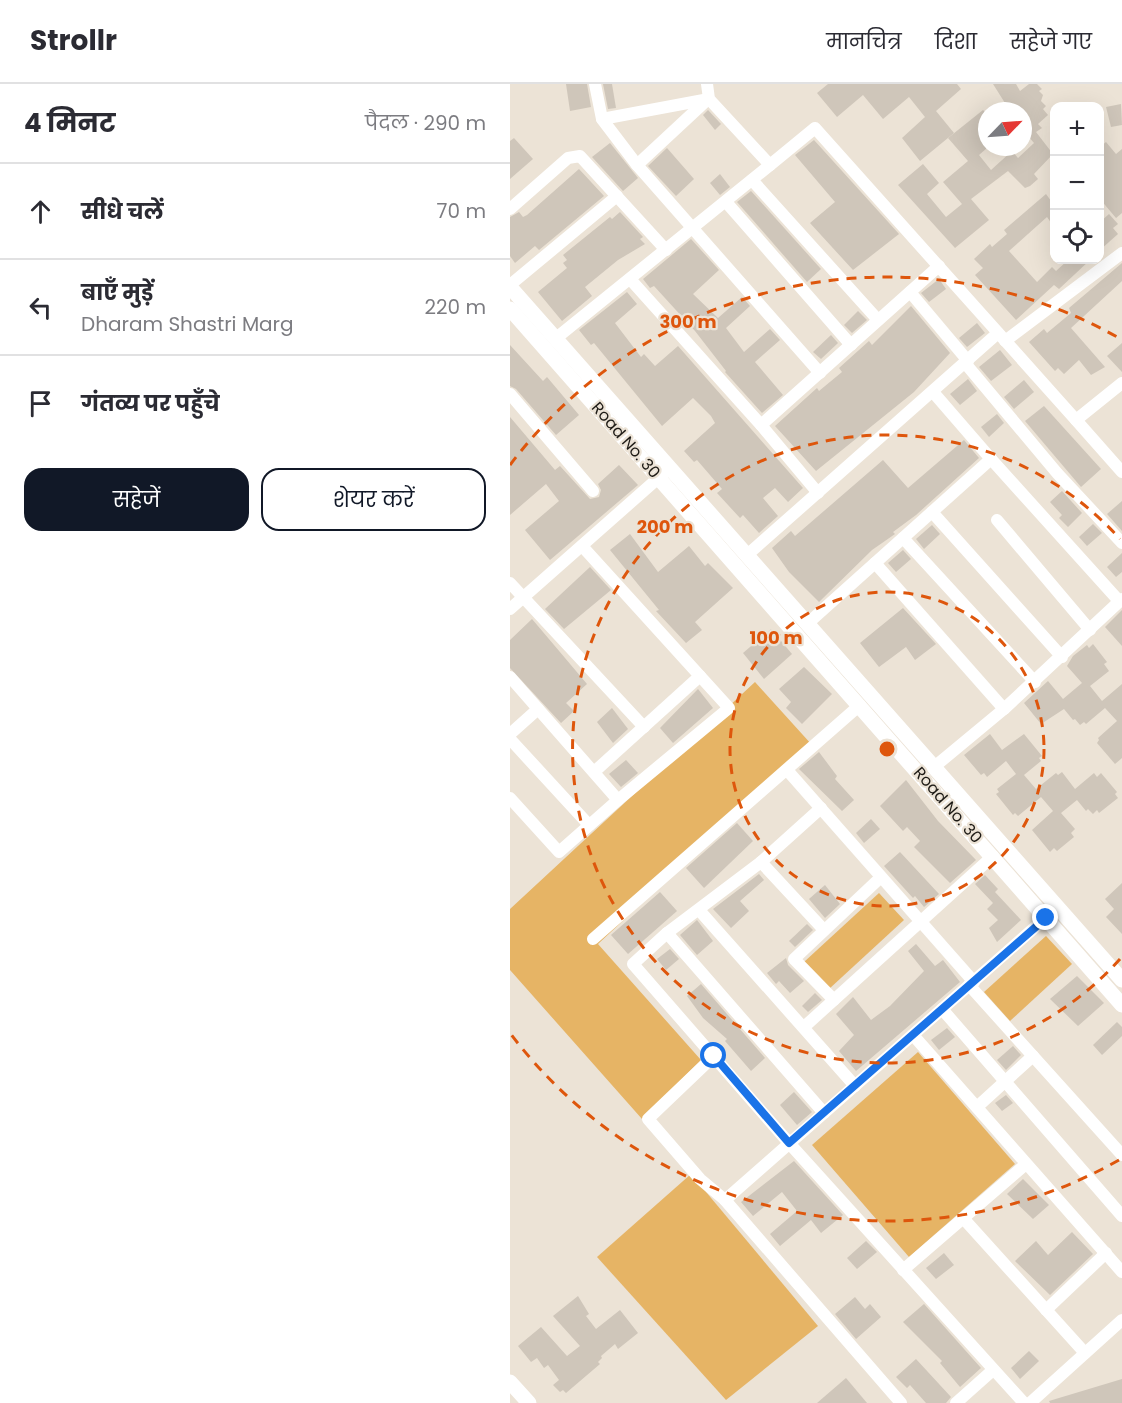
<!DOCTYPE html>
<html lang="hi">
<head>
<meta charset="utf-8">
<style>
	body { margin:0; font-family:Poppins,"Noto Sans Devanagari",sans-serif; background:#f7f7f7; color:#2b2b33 }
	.controls { position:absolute; right:18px; top:18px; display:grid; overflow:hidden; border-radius:12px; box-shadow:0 6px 24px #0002 }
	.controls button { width:54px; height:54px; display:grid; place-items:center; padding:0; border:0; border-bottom:2px solid #e1e1e2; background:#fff; color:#2b2b33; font:30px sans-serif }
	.compass { position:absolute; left:468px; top:18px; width:54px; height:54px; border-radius:50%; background:#fff; box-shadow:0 6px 24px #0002; rotate:65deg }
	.stop { position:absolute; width:18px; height:18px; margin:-14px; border:4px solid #1a73e8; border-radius:50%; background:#fff }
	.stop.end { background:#1a73e8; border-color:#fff; box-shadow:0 2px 6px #0008 }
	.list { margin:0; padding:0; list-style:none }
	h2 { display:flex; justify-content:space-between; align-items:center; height:78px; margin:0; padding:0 24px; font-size:26px }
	h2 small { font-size:20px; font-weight:400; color:#7c7c81 }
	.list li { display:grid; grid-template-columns:39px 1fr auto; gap:18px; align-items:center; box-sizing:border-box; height:96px; padding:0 24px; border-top:2px solid #e1e1e2 }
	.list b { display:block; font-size:22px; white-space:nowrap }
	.list p { margin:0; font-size:20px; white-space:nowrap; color:#7c7c81 }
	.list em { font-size:20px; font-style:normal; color:#7c7c81 }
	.actions { display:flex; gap:12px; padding:18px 24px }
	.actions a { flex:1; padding:14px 0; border:2px solid #111827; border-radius:18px; text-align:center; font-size:21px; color:#111827 }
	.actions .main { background:#111827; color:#fff }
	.icon { flex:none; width:33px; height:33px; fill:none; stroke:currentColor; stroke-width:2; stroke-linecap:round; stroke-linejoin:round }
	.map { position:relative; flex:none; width:612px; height:1319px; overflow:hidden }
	header { display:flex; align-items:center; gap:36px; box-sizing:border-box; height:84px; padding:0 30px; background:#fff; border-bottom:2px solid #e1e1e2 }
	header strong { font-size:28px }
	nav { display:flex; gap:33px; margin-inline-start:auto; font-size:21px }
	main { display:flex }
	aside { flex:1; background:#fff }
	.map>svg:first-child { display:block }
	.green { fill:#e6b465 }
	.building { fill:#cfc6ba }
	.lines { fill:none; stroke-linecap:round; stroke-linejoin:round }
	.minor { stroke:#fff; stroke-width:12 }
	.tertiary { stroke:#fff; stroke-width:15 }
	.route { stroke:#1a73e8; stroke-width:8 }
	.ring { fill:none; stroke:#de560c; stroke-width:3; stroke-dasharray:10 8 }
	.labels { text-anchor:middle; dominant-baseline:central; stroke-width:4.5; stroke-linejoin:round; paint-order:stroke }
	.street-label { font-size:16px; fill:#1d1a15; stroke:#ece3d6 }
	.centre { fill:#de560c; stroke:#ece3d6; stroke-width:3 }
	.ring-label { font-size:18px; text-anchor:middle; font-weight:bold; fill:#de560c; stroke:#ece3d6; stroke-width:4.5; stroke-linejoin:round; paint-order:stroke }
</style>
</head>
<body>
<header>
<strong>Strollr</strong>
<nav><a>मानचित्र</a><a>दिशा</a><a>सहेजे गए</a></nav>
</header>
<main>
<aside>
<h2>4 मिनट<small>पैदल · 290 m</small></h2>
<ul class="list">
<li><svg class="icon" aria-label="ahead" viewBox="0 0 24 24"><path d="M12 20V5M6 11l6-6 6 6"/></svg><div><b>सीधे चलें</b></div><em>70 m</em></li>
<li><svg class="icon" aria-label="left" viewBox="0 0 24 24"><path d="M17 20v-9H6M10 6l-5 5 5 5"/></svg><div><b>बाएँ मुड़ें</b><p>Dharam Shastri Marg</p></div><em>220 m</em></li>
<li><svg class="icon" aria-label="arrive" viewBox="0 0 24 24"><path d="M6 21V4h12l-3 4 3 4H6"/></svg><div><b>गंतव्य पर पहुँचे</b></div></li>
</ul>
<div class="actions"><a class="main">सहेजें</a><a>शेयर करें</a></div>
</aside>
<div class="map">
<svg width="612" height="1319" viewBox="0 0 612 1319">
	<rect width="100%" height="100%" fill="#ece3d6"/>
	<g class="green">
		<polygon points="245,598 302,661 88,860 191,976 132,1035 0,886 0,825"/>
		<polygon points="369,809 394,836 319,905 294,878"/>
		<polygon points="536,852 562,880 500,937 474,908"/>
		<polygon points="408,968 505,1080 399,1173 302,1061"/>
		<polygon points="181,1090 308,1242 216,1316 87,1173"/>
	</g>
	<g class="building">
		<polygon points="56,0 77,0 81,23 60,27"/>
		<polygon points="93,0 102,0 106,24 98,25"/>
		<polygon points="318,0 447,0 451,5 426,27 444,49 410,77 392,54 415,33 399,13 373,35 353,11 327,33 307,9"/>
		<polygon points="483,0 506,0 510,7 519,0 527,0 532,5 529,7 533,11 531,17 536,22 533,25 538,31 528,40 532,44 526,48 543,70 524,90 528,95 520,102 515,104 498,87 461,115 479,136 445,164 388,101 413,80 429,99 417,110 436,133 452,120 433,98 458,77 438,54 473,26 477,30 477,64 469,71 481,86 502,67 508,74 524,59 513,46 513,27 500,27"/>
		<polygon points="611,20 612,41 601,43 596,23"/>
		<polygon points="198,26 211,40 205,46 193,31"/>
		<polygon points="4,54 23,75 0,95 0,57"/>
		<polygon points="304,56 389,150 343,186 300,139 325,118 285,71"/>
		<polygon points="596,58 606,70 612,65 612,129 606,134 590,115 590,63"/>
		<polygon points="100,59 128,94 113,107 82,73"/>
		<polygon points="157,64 184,95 166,112 138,82"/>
		<polygon points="69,85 94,112 29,166 25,162 5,179 0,172 0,133 9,128 13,133 17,131"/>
		<polygon points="210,90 220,103 210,111 200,99"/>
		<polygon points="241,107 311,185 297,198 227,118"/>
		<polygon points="536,110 544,121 544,143 537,133 499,167 527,198 542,183 546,187 558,176 580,176 549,205 544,201 506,236 465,191 473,184 464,175 480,160 482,163 497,150 494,146"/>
		<polygon points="110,128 133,153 130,155 135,160 108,176 75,203 82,212 52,237 28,208 57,184 53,179 57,176 53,171 100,133 102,135"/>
		<polygon points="599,130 608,140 603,144 608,150 590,166 590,138"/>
		<polygon points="181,155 209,186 183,210 208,234 232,213 240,222 216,244 234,268 260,245 270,256 245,278 273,311 252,329 215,288 216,287 185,247 144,202 140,204 133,195"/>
		<polygon points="612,179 612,197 561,244 595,283 581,291 569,276 554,290 548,284 545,287 519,258 534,245 537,249 561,229 559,224"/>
		<polygon points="429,195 436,205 419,218 411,209"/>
		<polygon points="117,208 127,220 105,239 131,273 134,270 145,282 168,262 293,404 278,418 265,404 253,414 268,432 249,449 233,431 230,434 207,409 212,405 187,376 184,378 174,367 205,339 201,332 183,314 152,342 84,259 81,261 69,246"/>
		<polygon points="401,222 440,269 404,308 306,387 265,342 307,304 309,307 332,288 329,284 359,257 362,261"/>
		<polygon points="348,227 357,236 342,249 334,241"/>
		<polygon points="467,239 475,249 457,263 449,254"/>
		<polygon points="321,251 328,259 311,275 303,268"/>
		<polygon points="612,259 612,288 597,272"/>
		<polygon points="0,261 33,297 37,293 69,331 46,351 6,305 0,302"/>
		<polygon points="490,266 502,281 481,297 469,283"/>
		<polygon points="458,295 467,307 450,321 440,310"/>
		<polygon points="514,296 524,308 504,325 494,313"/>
		<polygon points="534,322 591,385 571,403 515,337"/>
		<polygon points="487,330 494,339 479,353 471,343"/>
		<polygon points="0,333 45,386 50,382 80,415 89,413 91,406 88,400 109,381 128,401 40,476 15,446 49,417 36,400 0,431"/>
		<polygon points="454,356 469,374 406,431 383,448 385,450 362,466 309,518 279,488 262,464 281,447 285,452 373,376 398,404"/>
		<polygon points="552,407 572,429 558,443 549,434 552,431 540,418"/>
		<polygon points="612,417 612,447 597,430"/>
		<polygon points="583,440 592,449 577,462 569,453"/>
		<polygon points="422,441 430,450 414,465 406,455"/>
		<polygon points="120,450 148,488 179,462 195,482 198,479 223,504 185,538 192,546 176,559 146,527 149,526 100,466"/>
		<polygon points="393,466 401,475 386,488 378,479"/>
		<polygon points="612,469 612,488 606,493 597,483"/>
		<polygon points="80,483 101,506 54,545 35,525"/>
		<polygon points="393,524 426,560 405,576 396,563 369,583 350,559"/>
		<polygon points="612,526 612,562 595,543"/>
		<polygon points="22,535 77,600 56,619 64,627 51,639 0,584 0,556"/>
		<polygon points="261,545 282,570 254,595 233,569"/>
		<polygon points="583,560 597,578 594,580 599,587 580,602 592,617 612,600 612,674 605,680 587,659 589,656 588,654 607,637 595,624 576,640 574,638 570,641 565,635 563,636 554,625 531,640 514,619 538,597 553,615 572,599 557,582 563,572 577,561 579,564"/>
		<polygon points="294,583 322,610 292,640 276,624 281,618 269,605"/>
		<polygon points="188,605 203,624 163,659 150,644"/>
		<polygon points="102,624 118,645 103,659 87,638"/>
		<polygon points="480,650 492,666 514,650 532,672 529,674 531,677 514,691 526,705 546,689 548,691 552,688 565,705 584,689 587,693 591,689 607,708 605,710 608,714 589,729 587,726 583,730 578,725 576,727 567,716 551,729 565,745 561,749 564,753 547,767 544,764 540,768 522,746 543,727 531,713 508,732 505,729 503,731 486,710 489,708 487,705 506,690 496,677 477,693 474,689 471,691 454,671"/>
		<polygon points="309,668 327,692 325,695 344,716 332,727 289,685"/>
		<polygon points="116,676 128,689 111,703 99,690"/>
		<polygon points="396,696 428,737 466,776 440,799 404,763 410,757 397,743 393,747 370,722"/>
		<polygon points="361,735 370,745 354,759 346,749"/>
		<polygon points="227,739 243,757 194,804 176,784"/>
		<polygon points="390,768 429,810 414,823 405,812 403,814 374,782"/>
		<polygon points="249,790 254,796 230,817 239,827 221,844 203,825"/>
		<polygon points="475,791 488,805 485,808 511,836 487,858 479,844 488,836 477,825 483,819 465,800"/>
		<polygon points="612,799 612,850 596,833 604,825 595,815"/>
		<polygon points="315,801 330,820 315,834 299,815"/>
		<polygon points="150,808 167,827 118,870 101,851"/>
		<polygon points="187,836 203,857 187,871 170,851"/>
		<polygon points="297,840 303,846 285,863 279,857"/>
		<polygon points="406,860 425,882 433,876 450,898 346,987 329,967 344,951 326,930 343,913 361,936 380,922 414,887 398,867"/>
		<polygon points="160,865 169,875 156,886 147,875"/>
		<polygon points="276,874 278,881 294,897 280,909 269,897 266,900 257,889"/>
		<polygon points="567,892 594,919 568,942 540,915"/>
		<polygon points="191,900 255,974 241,987 215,957 217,955 193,934 177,912"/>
		<polygon points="305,909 312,916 298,928 292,922"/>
		<polygon points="607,938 612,943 612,952 592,971 583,961"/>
		<polygon points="437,944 445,953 429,966 421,956"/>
		<polygon points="503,962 511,971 496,986 487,976"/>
		<polygon points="284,1008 302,1028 287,1041 270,1021"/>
		<polygon points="496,1011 503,1019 492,1027 485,1019"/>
		<polygon points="284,1077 333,1131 311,1149 301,1136 270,1162 260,1150 287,1127 272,1108 243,1132 231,1118"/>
		<polygon points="513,1095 539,1121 523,1135 497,1110"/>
		<polygon points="562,1148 583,1170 540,1211 505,1177 526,1157 538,1171"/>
		<polygon points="356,1157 367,1168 347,1185 337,1174"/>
		<polygon points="434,1169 444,1181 426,1195 416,1184"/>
		<polygon points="68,1212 79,1230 76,1232 86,1245 110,1226 128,1249 108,1265 105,1260 91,1272 92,1274 88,1278 90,1280 56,1309 53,1306 50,1308 43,1301 49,1296 38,1281 34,1284 27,1274 21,1278 8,1262 31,1243 57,1272 70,1262 43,1232"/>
		<polygon points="345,1213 355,1225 360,1220 371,1233 346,1255 325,1230"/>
		<polygon points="414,1220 471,1284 450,1303 430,1279 432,1277 393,1238"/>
		<polygon points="519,1267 529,1277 510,1295 501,1284"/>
		<polygon points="406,1275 441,1313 436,1319 416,1319 400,1301 397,1304 386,1293"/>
		<polygon points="336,1294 357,1319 307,1319"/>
		<polygon points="612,1295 612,1319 540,1319 539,1317"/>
	</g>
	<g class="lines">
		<g class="minor">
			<polyline points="85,0 92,35 127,81 310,289"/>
			<polyline points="197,0 199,15 260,81 305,44 566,336 612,299"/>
			<polyline points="92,35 199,15"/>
			<polyline points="127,81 198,15"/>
			<polyline points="242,96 368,236"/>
			<polyline points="216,118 341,261"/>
			<polyline points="0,125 58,74 70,72 156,166"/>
			<polyline points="120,195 251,341 308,409"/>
			<polyline points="0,201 107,112"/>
			<polyline points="400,208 458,277"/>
			<polyline points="45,255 260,81"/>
			<polyline points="495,257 612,169"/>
			<polyline points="455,279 547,389 612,459"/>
			<polyline points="0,310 83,407"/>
			<polyline points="566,336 612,388"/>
			<polyline points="251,341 429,182"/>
			<polyline points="481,375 609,517"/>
			<polyline points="422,428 552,573"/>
			<polyline points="487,436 580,546"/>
			<polyline points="393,454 525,598"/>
			<polyline points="236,472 488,249"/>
			<polyline points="365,479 494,625"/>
			<polyline points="0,499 134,643"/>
			<polyline points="0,525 154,389"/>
			<polyline points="297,540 481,375 423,308"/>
			<polyline points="0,593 108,716 219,624 72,462"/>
			<polyline points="0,650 28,625"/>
			<polyline points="0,655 79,741"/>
			<polyline points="424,683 494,625 612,515"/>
			<polyline points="277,686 464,898"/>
			<polyline points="84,688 190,592"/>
			<polyline points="0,714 49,768 108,716"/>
			<polyline points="311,724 251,778 157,849 123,880 279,1059 514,1319"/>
			<polyline points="251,778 314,846"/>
			<polyline points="189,826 345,1002"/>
			<polyline points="157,849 314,1029"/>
			<polyline points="83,855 350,621"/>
			<polyline points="459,901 612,1071"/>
			<polyline points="324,916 284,875 370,794"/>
			<polyline points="432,925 612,1132"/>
			<polyline points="294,943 483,772"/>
			<polyline points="403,951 612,1188"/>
			<polyline points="204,972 138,1035 190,1095 215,1116 391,1319"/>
			<polyline points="467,1023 523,972"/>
			<polyline points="215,1116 548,823"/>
			<polyline points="453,1134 575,1269"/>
			<polyline points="393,1186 516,1080"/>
			<polyline points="536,1226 596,1169"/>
			<polyline points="446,1319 483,1286"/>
			<polyline points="520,1319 612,1236"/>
		</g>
		<g class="tertiary">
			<polyline points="0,203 612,896"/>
			<polyline points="0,225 612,921"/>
			<polyline points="0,1298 19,1319"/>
		</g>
	</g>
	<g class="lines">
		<polyline class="route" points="204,972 279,1059 536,834"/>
	</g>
	<g class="ring">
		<circle cx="377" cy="665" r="157"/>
		<path d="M610 875A314 314 0 1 1 610 455"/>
		<path d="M609 1076A472 472 0 0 1 0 949M0 381A472 472 0 0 1 609 254"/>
	</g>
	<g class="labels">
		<g class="street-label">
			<text transform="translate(116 356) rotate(49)">Road No. 30</text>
			<text transform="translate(438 721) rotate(49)">Road No. 30</text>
		</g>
	</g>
	<circle cx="377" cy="665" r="9" class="centre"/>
	<g class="ring-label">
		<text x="178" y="244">300 m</text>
		<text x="155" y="449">200 m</text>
		<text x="266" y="560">100 m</text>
	</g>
</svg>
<div class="controls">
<button>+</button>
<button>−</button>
<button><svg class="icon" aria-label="locate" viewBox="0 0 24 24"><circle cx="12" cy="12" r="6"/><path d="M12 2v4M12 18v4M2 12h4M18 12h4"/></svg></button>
</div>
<svg class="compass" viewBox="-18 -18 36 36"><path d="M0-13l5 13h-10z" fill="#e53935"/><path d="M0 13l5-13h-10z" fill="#7c7c81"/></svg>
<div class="stop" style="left:204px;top:972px"></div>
<div class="stop end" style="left:536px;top:834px"></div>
</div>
</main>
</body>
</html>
